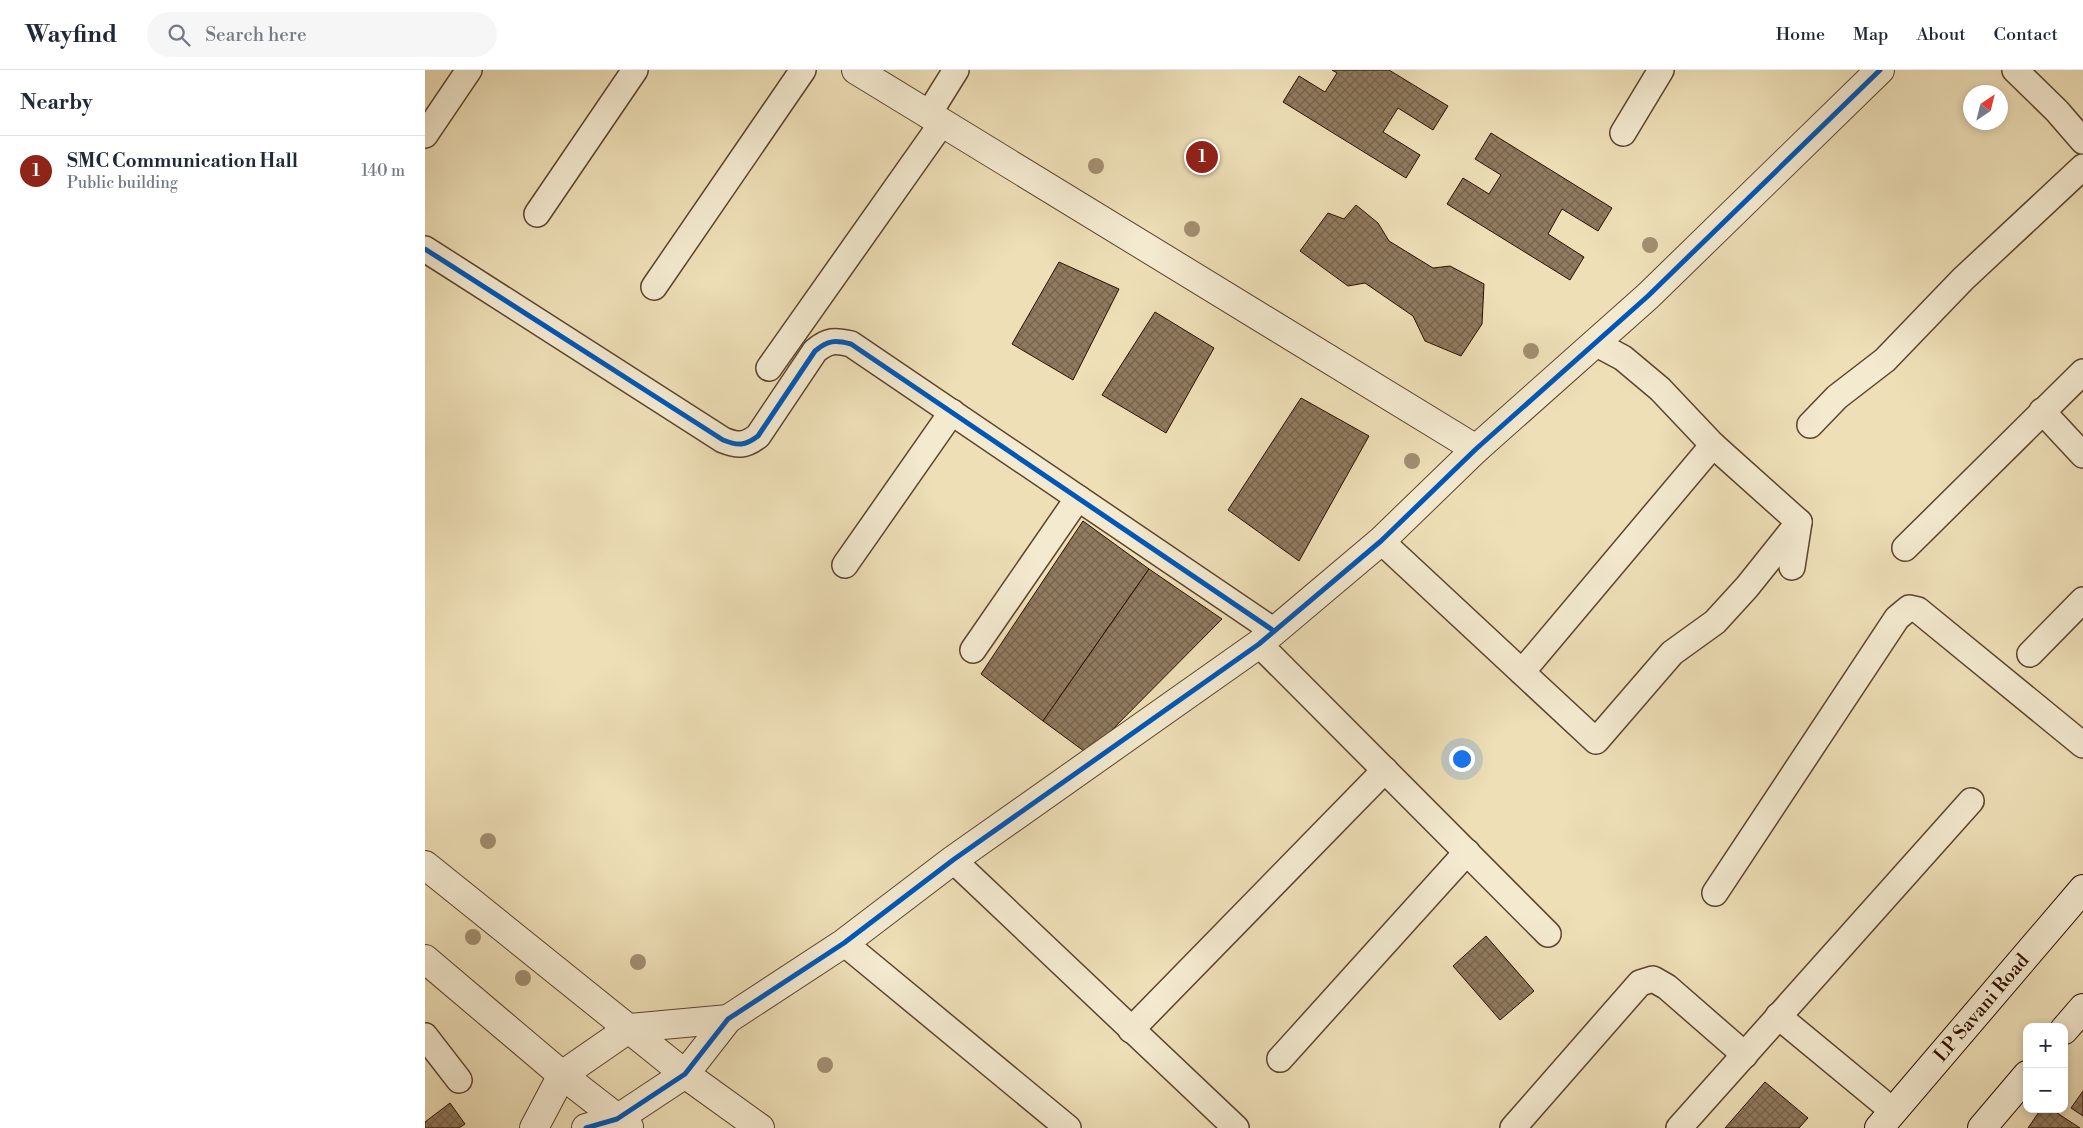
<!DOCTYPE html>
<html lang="en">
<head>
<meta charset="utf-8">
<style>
	body { margin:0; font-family:"Libre Bodoni",serif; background:#f6f6f7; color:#1f2937 }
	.controls { position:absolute; right:15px; bottom:15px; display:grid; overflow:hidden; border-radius:10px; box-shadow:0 2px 8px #0003 }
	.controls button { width:45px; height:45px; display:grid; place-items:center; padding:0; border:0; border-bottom:1px solid #e0e1e3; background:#fff; color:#1f2937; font:25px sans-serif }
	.compass { position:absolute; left:1538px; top:15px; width:45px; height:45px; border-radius:50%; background:#fff; box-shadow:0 2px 8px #0003; rotate:35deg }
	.you { position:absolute; left:1036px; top:688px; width:18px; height:18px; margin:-12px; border:4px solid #fff; border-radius:50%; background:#1a73e8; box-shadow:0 0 0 8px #1a73e833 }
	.badge { display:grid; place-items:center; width:32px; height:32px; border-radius:50%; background:#8f2418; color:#fff; font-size:16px; font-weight:700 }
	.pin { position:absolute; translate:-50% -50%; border:2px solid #fff; box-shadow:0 1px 5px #0006 }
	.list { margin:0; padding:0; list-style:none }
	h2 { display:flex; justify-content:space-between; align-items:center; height:65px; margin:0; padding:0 20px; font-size:21px }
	h2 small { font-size:16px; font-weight:400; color:#747a83 }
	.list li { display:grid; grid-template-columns:32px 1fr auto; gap:15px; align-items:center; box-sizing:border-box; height:70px; padding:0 20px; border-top:1px solid #e0e1e3 }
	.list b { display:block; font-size:19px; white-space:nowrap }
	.list p { margin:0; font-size:16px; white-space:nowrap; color:#747a83 }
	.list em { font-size:16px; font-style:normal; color:#747a83 }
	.icon { flex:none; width:28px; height:28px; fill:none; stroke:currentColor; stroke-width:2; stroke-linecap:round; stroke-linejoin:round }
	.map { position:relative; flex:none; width:1658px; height:1058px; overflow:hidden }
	header { display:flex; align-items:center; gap:30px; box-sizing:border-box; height:70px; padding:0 25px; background:#fff; border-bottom:1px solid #e0e1e3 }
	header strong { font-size:24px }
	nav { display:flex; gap:28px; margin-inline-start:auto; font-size:18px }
	.search { width:350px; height:45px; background:#f6f6f7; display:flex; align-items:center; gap:12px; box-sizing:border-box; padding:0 18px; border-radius:28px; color:#747a83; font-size:19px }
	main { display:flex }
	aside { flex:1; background:#fff }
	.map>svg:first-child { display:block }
	.building { fill:url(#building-cross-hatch); stroke:#2b0f00 }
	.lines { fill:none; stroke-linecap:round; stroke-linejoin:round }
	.minor-casing { stroke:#5c432e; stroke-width:28 }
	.tertiary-casing { stroke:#5c432e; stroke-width:30 }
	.secondary-casing { stroke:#2b0f00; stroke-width:30 }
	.minor { stroke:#f4ead0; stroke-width:25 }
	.tertiary { stroke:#f4ead0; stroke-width:28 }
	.secondary { stroke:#f4ead0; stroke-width:28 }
	.cycleway-casing { stroke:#f4ead0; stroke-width:8 }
	.cycleway { stroke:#0057b8; stroke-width:5 }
	.tree { fill:#a28e70 }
	.labels { text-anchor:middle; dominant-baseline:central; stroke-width:4; stroke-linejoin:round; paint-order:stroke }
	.street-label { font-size:19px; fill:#2b0f00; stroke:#f4ead0 }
</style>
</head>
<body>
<header>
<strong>Wayfind</strong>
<div class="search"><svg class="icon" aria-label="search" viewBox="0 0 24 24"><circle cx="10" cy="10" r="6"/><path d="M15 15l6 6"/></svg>Search here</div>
<nav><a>Home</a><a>Map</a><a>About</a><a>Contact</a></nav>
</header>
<main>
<aside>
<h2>Nearby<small></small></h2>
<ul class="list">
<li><span class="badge">1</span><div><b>SMC Communication Hall</b><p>Public building</p></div><em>140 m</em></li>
</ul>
</aside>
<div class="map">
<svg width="1658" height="1058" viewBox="0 0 1658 1058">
	<defs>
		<pattern id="building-cross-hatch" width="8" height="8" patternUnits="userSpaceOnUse" patternTransform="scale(1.25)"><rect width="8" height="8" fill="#907b5f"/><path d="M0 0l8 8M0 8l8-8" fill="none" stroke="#76634c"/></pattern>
	</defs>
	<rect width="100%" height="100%" fill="#eedfb7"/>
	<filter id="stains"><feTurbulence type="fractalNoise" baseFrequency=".004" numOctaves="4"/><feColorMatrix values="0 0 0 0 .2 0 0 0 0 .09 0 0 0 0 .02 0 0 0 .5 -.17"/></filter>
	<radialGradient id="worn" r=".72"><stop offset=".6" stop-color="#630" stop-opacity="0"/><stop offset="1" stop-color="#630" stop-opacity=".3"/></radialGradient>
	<g class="building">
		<polygon points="907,0 964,0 1023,36 1008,60 973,38 958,62 995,85 981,108 858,32 874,6 900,22 912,3"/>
		<polygon points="1066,63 1187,138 1173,161 1137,139 1123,164 1159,187 1145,210 1022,134 1038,108 1064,124 1076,105 1050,89"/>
		<polygon points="931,135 953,153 964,171 1008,198 1025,196 1059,214 1057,254 1036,286 1000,271 988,246 940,213 923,216 875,181 903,143 919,149"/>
		<polygon points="634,192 694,219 648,310 587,274"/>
		<polygon points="730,242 789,278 741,363 677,325"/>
		<polygon points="876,328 944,366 874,491 803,440"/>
		<polygon points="658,451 724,499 618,651 556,604"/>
		<polygon points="724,499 797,549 663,684 618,651"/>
		<polygon points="1061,866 1109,921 1075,950 1028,896"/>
		<polygon points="1340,1012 1383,1048 1374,1058 1300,1058"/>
		<polygon points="1658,1021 1658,1046 1646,1038"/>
		<polygon points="25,1033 40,1054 34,1058 0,1058 0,1052"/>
		<polygon points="1616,1039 1626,1039 1655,1058 1603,1058"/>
	</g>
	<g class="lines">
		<defs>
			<g id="minor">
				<polyline points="1590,0 1632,41 1658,71"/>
				<polyline points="503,45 531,0"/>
				<polyline points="1198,63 1236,0"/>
				<polyline points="0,65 44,0"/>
				<polyline points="112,144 210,0"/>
				<path d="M0,179L298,370C313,376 320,376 333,366L390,281C403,270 410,270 426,274L849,561"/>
				<polyline points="229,217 378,0"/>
				<polyline points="1170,273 1198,288 1235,319 1288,375 1374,452 1367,497"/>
				<polyline points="344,298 517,53"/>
				<polyline points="1617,341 1658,385"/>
				<polyline points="1385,355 1412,327 1460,290 1538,209 1658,97"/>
				<polyline points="956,471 1171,671 1247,583 1290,552 1322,517 1374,452"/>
				<polyline points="1480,478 1658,302"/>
				<polyline points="420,495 527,342"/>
				<polyline points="834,574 1123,864"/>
				<polyline points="548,580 653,428"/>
				<polyline points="1605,584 1658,530"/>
				<polyline points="1097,602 1288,375"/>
				<polyline points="528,790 811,1058"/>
				<polyline points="1290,823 1472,548 1484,538 1493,540 1658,675"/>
				<polyline points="419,873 643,1058"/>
				<polyline points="1353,946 1468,1041"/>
				<polyline points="706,960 960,700"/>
				<polyline points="0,966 34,1010"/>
				<polyline points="855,989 1042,782"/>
				<polyline points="1088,1058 1215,913 1228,909 1242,917 1320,985"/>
				<polyline points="1254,1058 1546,731"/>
			</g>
			<g id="tertiary">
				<polyline points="431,0 1051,379"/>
				<polyline points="0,795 260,1004 335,1058"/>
				<polyline points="0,889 137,1005 204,1057"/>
				<polyline points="109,1058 137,1005 205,958 303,949"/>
				<polyline points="161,1058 192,1049 260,1004 303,949 419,873 528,790 834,574 956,471 1051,379 1223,226 1455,0"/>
			</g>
			<g id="secondary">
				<polyline points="1639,960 1658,938"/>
				<path id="s1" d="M1454,1058L1658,819"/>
				<polyline points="1557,1058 1602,1005"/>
			</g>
		</defs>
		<use href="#minor" class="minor-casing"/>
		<use href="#tertiary" class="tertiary-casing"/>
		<use href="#secondary" class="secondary-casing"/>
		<use href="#minor" class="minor"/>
		<use href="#tertiary" class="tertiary"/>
		<use href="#secondary" class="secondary"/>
		<defs>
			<g id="cycleway">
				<path d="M0,179L298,370C313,376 320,376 333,366L390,281C403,270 410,270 426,274L849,561"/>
				<polyline points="161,1058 192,1049 260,1004 303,949 419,873 528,790 834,574 956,471 1051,379 1223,226 1455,0"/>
			</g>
		</defs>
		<use href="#cycleway" class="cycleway-casing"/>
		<use href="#cycleway" class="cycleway"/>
	</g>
	<g class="tree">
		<circle cx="671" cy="96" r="8"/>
		<circle cx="767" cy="159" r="8"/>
		<circle cx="1225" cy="175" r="8"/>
		<circle cx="1106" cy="281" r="8"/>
		<circle cx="987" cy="391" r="8"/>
		<circle cx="63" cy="771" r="8"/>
		<circle cx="48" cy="867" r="8"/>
		<circle cx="213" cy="892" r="8"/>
		<circle cx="98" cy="908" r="8"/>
		<circle cx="400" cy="995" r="8"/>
	</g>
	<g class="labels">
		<g class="street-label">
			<text stroke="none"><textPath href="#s1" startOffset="158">LP Savani Road</textPath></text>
		</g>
	</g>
	<rect width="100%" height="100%" filter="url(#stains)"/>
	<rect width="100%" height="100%" fill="url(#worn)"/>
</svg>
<div class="controls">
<button>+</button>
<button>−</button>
</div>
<svg class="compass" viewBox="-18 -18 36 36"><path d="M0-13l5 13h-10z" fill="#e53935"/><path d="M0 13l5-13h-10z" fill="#747a83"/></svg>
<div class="you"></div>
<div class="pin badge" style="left:777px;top:87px">1</div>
</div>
</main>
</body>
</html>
